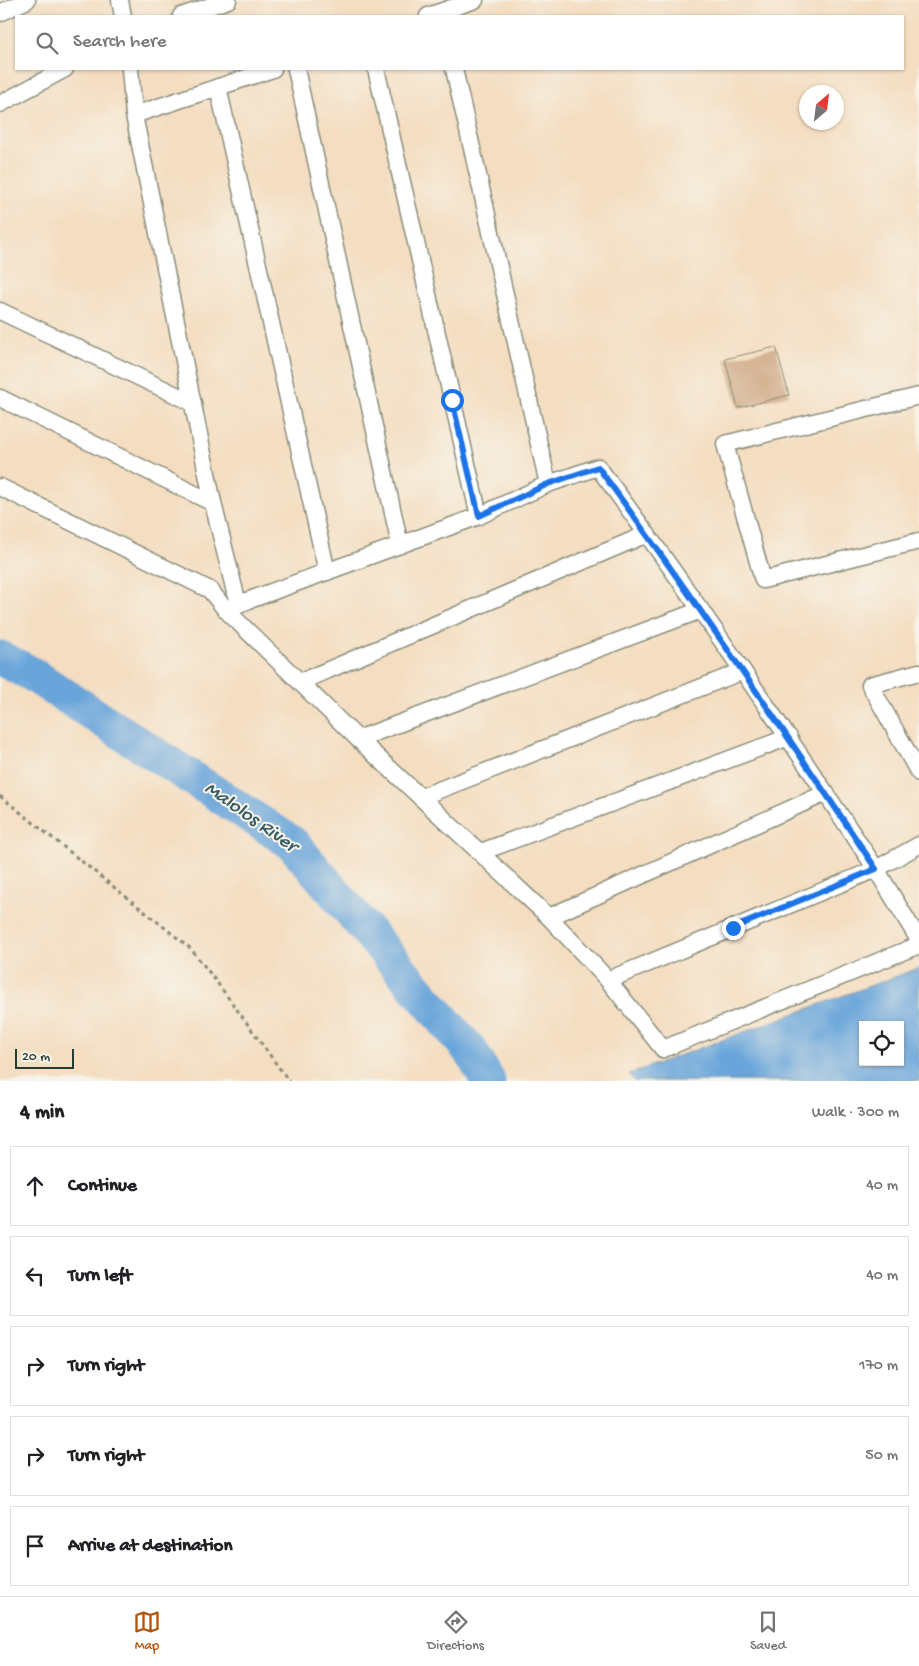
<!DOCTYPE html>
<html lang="en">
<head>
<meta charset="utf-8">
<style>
	body { margin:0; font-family:"Gochi Hand",sans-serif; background:#f2f2f2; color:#202124 }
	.controls { position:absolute; right:15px; bottom:15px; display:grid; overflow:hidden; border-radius:0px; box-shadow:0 1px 4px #0004 }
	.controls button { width:45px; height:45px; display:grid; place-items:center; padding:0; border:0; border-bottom:1px solid #e0e0e0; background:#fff; color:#202124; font:25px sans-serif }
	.compass { position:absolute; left:799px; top:85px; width:45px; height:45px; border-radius:50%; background:#fff; box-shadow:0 1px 4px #0004; rotate:28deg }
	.scale { position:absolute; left:15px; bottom:12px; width:59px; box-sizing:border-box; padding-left:5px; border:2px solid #1f3d34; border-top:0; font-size:14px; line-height:18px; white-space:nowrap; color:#1f3d34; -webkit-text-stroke:4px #f7f3e8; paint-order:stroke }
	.stop { position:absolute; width:15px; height:15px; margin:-11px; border:4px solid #1a73e8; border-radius:50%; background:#fff }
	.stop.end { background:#1a73e8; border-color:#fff; box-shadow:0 1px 5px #0008 }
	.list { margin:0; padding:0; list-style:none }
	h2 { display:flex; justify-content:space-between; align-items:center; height:65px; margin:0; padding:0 20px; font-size:21px }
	h2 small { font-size:16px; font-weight:400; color:#757577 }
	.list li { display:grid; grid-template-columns:32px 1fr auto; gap:15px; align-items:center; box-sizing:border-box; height:80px; margin:0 10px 10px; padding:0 10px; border:1px solid #e0e0e0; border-radius:0px }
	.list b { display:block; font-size:19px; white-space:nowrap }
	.list em { font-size:16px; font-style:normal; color:#757577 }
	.icon { flex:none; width:28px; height:28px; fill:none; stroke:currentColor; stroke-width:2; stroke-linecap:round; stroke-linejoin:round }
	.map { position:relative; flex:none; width:919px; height:1081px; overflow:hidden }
	.search { position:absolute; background:#fff; box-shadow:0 1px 4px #0004; left:15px; right:15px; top:15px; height:55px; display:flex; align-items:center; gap:12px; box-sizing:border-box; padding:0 18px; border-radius:0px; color:#757577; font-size:19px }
	.sheet { height:515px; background:#fff }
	nav { display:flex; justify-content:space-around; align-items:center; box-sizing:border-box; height:70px; border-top:1px solid #e0e0e0; background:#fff; font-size:14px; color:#757577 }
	nav a { display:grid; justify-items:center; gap:2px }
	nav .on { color:#b45309 }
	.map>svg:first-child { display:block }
	.water { fill:#69a5da; stroke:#447187; fill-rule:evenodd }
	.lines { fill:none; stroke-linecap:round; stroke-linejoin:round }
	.river { stroke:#69a5da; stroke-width:35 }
	.building { fill:#cda47f }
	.minor-casing { stroke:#8a8d7a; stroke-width:19 }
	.path { stroke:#8a8d7a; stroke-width:3; stroke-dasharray:4 4; stroke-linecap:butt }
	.minor { stroke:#fff; stroke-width:16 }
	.route { stroke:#1a73e8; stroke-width:6 }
	.labels { text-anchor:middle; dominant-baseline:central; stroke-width:4; stroke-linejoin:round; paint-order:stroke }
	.water-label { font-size:20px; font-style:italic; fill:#355c66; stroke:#f7f3e8 }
</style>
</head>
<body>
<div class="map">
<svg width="919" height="1081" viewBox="0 0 919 1081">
	<rect width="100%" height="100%" fill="#f7f3e8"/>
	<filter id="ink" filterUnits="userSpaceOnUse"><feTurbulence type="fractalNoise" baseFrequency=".02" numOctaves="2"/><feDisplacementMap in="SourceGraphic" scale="10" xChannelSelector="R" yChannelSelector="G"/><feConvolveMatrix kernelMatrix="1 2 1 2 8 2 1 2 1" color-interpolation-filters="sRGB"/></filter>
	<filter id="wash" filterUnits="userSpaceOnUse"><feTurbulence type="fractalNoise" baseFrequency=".0096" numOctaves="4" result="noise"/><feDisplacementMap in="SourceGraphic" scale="20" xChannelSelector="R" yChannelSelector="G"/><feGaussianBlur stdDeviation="1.12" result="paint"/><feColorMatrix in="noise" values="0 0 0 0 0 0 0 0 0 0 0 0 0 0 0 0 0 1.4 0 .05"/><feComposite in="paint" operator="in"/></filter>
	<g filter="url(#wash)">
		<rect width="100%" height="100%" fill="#f4ddc0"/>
		<path class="water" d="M919,968V1081H634L629,1074ZM863,1025H900V1062H863Z"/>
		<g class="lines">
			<polyline class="river" points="0,658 30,673 292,843 472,1053 488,1081"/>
		</g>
		<g id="blocks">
			<polygon class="building" points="776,347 789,395 738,408 725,359"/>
		</g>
	</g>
	<g filter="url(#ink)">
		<use href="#blocks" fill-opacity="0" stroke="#8a8d7a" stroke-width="1"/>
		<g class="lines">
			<defs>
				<g id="minor">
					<polyline points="120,0 123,16"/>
					<polyline points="0,13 27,0"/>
					<polyline points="181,16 228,0"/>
					<polyline points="428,16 475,0"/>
					<polyline points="130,69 134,115 213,503 238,604"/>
					<polyline points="296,69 400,545"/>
					<polyline points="376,69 479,516"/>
					<polyline points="454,69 548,484"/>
					<polyline points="218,87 327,572"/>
					<polyline points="0,104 65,69"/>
					<polyline points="134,115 273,69"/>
					<polyline points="0,311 193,403"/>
					<polyline points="919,396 725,444 763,580 919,541"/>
					<polyline points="0,398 213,503"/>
					<polyline points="0,487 210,590 225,609 358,739 549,917 608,980 663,1049 919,945"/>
					<path d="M225,609L479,516L548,484L598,467C695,598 786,733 876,869L608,980"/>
					<polyline points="919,672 870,685 919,773"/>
					<polyline points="300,682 647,534"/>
					<polyline points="358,739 701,610"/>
					<polyline points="421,797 743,671"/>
					<polyline points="919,845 876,869 919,940"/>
					<polyline points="481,852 789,737"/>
					<polyline points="549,917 826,793"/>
				</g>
			</defs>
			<use href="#minor" class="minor-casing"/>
			<path class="path" d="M0,796L190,948C225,991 256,1037 289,1081"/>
			<use href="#minor" class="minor"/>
		</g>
	</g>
	<g class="lines" filter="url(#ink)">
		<path class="route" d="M452,400L479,516L548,484L598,467C694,599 786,733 876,869L733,928"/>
	</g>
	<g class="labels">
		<g class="water-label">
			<text transform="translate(250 818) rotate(35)">Malolos River</text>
		</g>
	</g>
</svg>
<div class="controls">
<button><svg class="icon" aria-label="locate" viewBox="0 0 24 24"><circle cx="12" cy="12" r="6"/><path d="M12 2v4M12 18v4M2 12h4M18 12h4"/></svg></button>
</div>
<svg class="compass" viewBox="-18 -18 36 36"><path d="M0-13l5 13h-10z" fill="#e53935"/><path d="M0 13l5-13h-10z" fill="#757577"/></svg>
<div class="scale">20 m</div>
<div class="stop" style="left:452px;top:400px"></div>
<div class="stop end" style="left:733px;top:928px"></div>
<div class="search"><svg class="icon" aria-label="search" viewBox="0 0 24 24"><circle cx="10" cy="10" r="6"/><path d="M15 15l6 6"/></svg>Search here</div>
</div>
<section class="sheet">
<h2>4 min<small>Walk · 300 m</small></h2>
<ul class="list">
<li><svg class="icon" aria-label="ahead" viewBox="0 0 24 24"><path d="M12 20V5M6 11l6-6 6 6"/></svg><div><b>Continue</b></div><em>40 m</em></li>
<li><svg class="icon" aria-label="left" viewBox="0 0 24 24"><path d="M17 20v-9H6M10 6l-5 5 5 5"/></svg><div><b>Turn left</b></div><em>40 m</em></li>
<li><svg class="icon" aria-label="right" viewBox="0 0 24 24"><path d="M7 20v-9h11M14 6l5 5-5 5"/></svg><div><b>Turn right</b></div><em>170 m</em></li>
<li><svg class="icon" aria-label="right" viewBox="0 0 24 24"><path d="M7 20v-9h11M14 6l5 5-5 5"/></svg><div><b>Turn right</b></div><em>50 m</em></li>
<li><svg class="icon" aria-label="arrive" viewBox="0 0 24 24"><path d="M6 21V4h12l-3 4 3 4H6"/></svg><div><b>Arrive at destination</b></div></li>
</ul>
</section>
<nav>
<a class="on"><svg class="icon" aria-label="map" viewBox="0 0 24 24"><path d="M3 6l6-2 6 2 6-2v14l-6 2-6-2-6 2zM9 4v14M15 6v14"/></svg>Map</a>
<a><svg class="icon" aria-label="directions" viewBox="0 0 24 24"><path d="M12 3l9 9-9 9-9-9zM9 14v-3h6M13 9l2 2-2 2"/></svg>Directions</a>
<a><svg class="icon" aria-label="saved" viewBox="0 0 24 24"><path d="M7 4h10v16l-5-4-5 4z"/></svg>Saved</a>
</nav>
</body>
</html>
